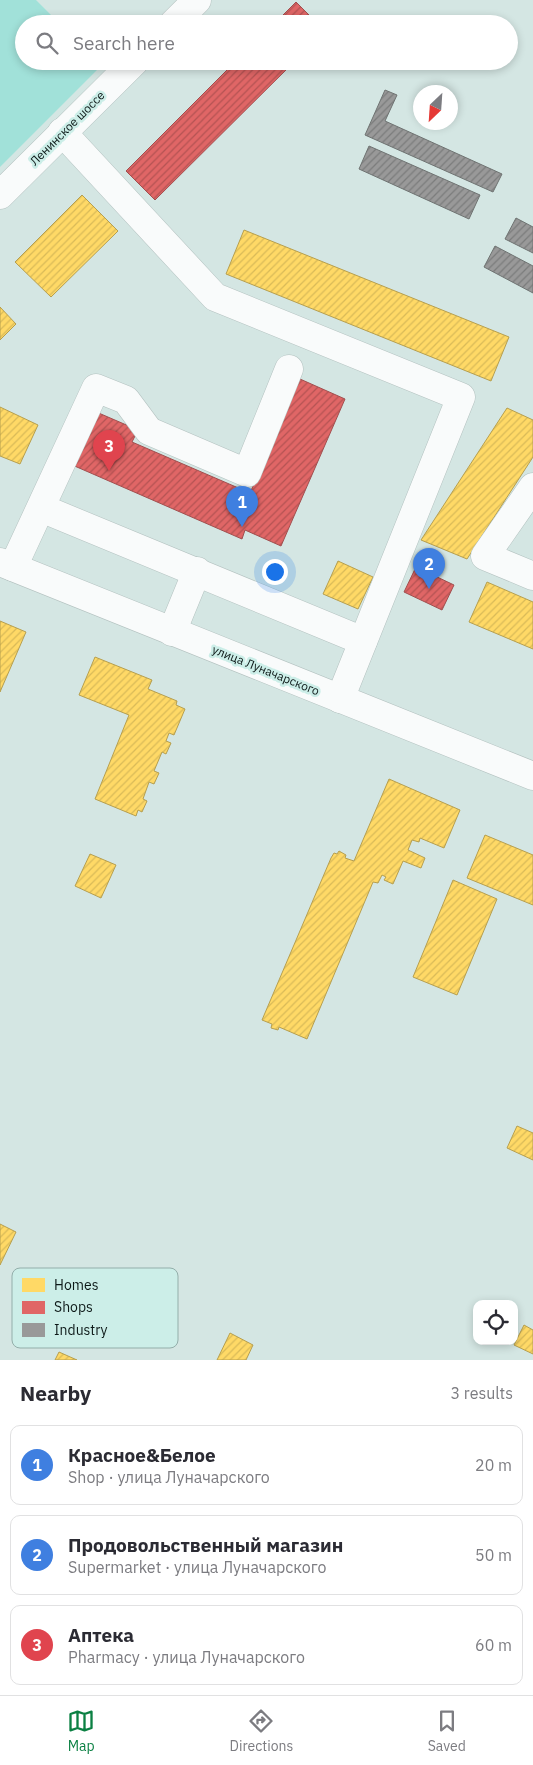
<!DOCTYPE html>
<html lang="en">
<head>
<meta charset="utf-8">
<style>
	body { margin:0; font-family:"IBM Plex Sans",sans-serif; background:#f2f2f3; color:#2b2b33 }
	.controls { position:absolute; right:15px; bottom:15px; display:grid; overflow:hidden; border-radius:10px; box-shadow:0 2px 8px #0003 }
	.controls button { width:45px; height:45px; display:grid; place-items:center; padding:0; border:0; border-bottom:1px solid #e1e1e2; background:#fff; color:#2b2b33; font:25px sans-serif }
	.compass { position:absolute; left:413px; top:85px; width:45px; height:45px; border-radius:50%; background:#fff; box-shadow:0 2px 8px #0003; rotate:205deg }
	.you { position:absolute; left:274px; top:571px; width:18px; height:18px; margin:-12px; border:4px solid #fff; border-radius:50%; background:#1a73e8; box-shadow:0 0 0 8px #1a73e833 }
	.badge { display:grid; place-items:center; width:32px; height:32px; border-radius:50%; background:#0b8043; color:#fff; font-size:16px; font-weight:700 }
	.pin { position:absolute; translate:-50% -41px; filter:drop-shadow(0 1px 2px #0008) }
	.pin::after { content:''; position:absolute; top:26px; width:18px; height:15px; background:inherit; clip-path:polygon(0 0,100% 0,50% 100%) }
	.list { margin:0; padding:0; list-style:none }
	h2 { display:flex; justify-content:space-between; align-items:center; height:65px; margin:0; padding:0 20px; font-size:21px }
	h2 small { font-size:16px; font-weight:400; color:#7c7c81 }
	.list li { display:grid; grid-template-columns:32px 1fr auto; gap:15px; align-items:center; box-sizing:border-box; height:80px; margin:0 10px 10px; padding:0 10px; border:1px solid #e1e1e2; border-radius:10px }
	.list b { display:block; font-size:19px; white-space:nowrap }
	.list p { margin:0; font-size:16px; white-space:nowrap; color:#7c7c81 }
	.list em { font-size:16px; font-style:normal; color:#7c7c81 }
	.icon { flex:none; width:28px; height:28px; fill:none; stroke:currentColor; stroke-width:2; stroke-linecap:round; stroke-linejoin:round }
	.map { position:relative; flex:none; width:533px; height:1360px; overflow:hidden }
	.search { position:absolute; background:#fff; box-shadow:0 2px 8px #0003; left:15px; right:15px; top:15px; height:55px; display:flex; align-items:center; gap:12px; box-sizing:border-box; padding:0 18px; border-radius:28px; color:#7c7c81; font-size:19px }
	.sheet { height:335px; background:#fff }
	nav { display:flex; justify-content:space-around; align-items:center; box-sizing:border-box; height:70px; border-top:1px solid #e1e1e2; background:#fff; font-size:14px; color:#7c7c81 }
	nav a { display:grid; justify-items:center; gap:2px }
	nav .on { color:#0b8043 }
	.map>svg:first-child { display:block }
	.park { fill:#a1e1d9 }
	.homes { fill:url(#homes-hatch); stroke:#b69f4f }
	.shops { fill:url(#shops-hatch); stroke:#a14f4f }
	.industry { fill:url(#industry-hatch); stroke:#6f7372 }
	.lines { fill:none; stroke-linecap:round; stroke-linejoin:round }
	.minor-casing { stroke:#b4c2c0; stroke-width:29 }
	.minor { stroke:#f9fbfb; stroke-width:28 }
	.labels { text-anchor:middle; dominant-baseline:central; stroke-width:5; stroke-linejoin:round; paint-order:stroke }
	.street-label { font-size:12px; fill:#0d1918; stroke:#cceee8 }
	.key { fill:#cceee8; stroke:#93aeaa; stroke-width:1 }
	.key-label { font-size:14px; fill:#0d1918 }
</style>
</head>
<body>
<div class="map">
<svg width="533" height="1360" viewBox="0 0 533 1360">
	<defs>
		<pattern id="homes-hatch" width="6" height="6" patternUnits="userSpaceOnUse" patternTransform="scale(1.25)"><rect width="6" height="6" fill="#ffd966"/><path d="M-1 1l2-2M0 6l6-6M5 7l2-2" fill="none" stroke="#d9ba58"/></pattern>
		<pattern id="shops-hatch" width="6" height="6" patternUnits="userSpaceOnUse" patternTransform="scale(1.25)"><rect width="6" height="6" fill="#e06666"/><path d="M-1 1l2-2M0 6l6-6M5 7l2-2" fill="none" stroke="#b45353"/></pattern>
		<pattern id="industry-hatch" width="6" height="6" patternUnits="userSpaceOnUse" patternTransform="scale(1.25)"><rect width="6" height="6" fill="#999"/><path d="M-1 1l2-2M0 6l6-6M5 7l2-2" fill="none" stroke="#7b7c7c"/></pattern>
	</defs>
	<rect width="100%" height="100%" fill="#d4e6e3"/>
	<polygon class="park" points="0,0 36,0 60,24 24,24 24,61 97,61 101,66 0,167"/>
	<g class="homes">
		<polygon points="82,195 118,231 51,297 15,262"/>
		<polygon points="244,230 509,337 491,381 226,274"/>
		<polygon points="0,307 16,324 0,340"/>
		<polygon points="0,407 38,425 20,464 0,456"/>
		<polygon points="507,408 533,420 533,457 467,559 421,540"/>
		<polygon points="338,561 373,577 358,609 323,594"/>
		<polygon points="487,582 533,602 533,649 469,622"/>
		<polygon points="0,621 26,632 0,692"/>
		<polygon points="95,657 152,680 148,689 177,701 176,705 185,709 174,735 169,733 166,741 171,743 166,754 162,752 154,771 159,773 154,784 149,782 143,799 147,801 142,812 138,810 136,816 95,799 129,715 79,695"/>
		<polygon points="389,779 460,810 444,848 420,838 419,842 412,840 408,850 425,858 421,868 403,861 393,884 384,880 386,877 382,875 378,883 373,882 307,1039 279,1027 278,1030 271,1028 272,1024 262,1020 331,858 334,853 337,854 339,851 346,855 345,858 354,861"/>
		<polygon points="485,835 533,855 533,905 467,878"/>
		<polygon points="90,854 116,865 101,898 75,886"/>
		<polygon points="453,880 497,899 457,995 413,977"/>
		<polygon points="517,1126 533,1133 533,1160 507,1148"/>
		<polygon points="0,1224 16,1232 0,1265"/>
		<polygon points="524,1325 533,1330 533,1354 514,1345"/>
		<polygon points="230,1333 253,1345 246,1360 217,1360"/>
		<polygon points="59,1352 77,1360 55,1360"/>
	</g>
	<g class="shops">
		<polygon points="296,2 318,24 274,24"/>
		<polygon points="236,61 295,61 155,200 126,171"/>
		<polygon points="300,379 345,399 281,546 245,530 242,539 70,464 94,411 138,430 132,442 250,493"/>
		<polygon points="416,567 454,585 442,610 404,592"/>
	</g>
	<g class="industry">
		<polygon points="385,90 397,95 385,121 502,174 493,192 365,135"/>
		<polygon points="369,146 480,195 469,219 359,169"/>
		<polygon points="516,218 533,227 533,253 505,239"/>
		<polygon points="495,246 533,266 533,293 484,267"/>
	</g>
	<g class="lines">
		<defs>
			<g id="minor">
				<polyline points="173,24 197,0"/>
				<polyline points="62,132 215,297 461,397 340,699"/>
				<polyline points="0,195 135,61"/>
				<polyline points="533,487 485,556 533,576"/>
				<polyline points="41,508 363,641"/>
				<polyline points="0,562 533,776"/>
				<polyline points="13,567 96,388 126,400 149,431 247,473 289,369"/>
				<polyline points="172,632 197,571"/>
			</g>
		</defs>
		<use href="#minor" class="minor-casing"/>
		<use href="#minor" class="minor"/>
	</g>
	<g class="labels">
		<g class="street-label">
			<text transform="translate(67 128) rotate(-45)">Ленинское шоссе</text>
			<text transform="translate(266 670) rotate(22)">улица Луначарского</text>
		</g>
	</g>
	<rect x="12" y="1268" width="166" height="80" rx="8" class="key"/>
	<rect x="22" y="1278" width="23" height="14" fill="#ffd966"/>
	<rect x="22" y="1301" width="23" height="13" fill="#e06666"/>
	<rect x="22" y="1323" width="23" height="14" fill="#999"/>
	<g class="key-label">
		<text x="54" y="1290">Homes</text>
		<text x="54" y="1312">Shops</text>
		<text x="54" y="1335">Industry</text>
	</g>
</svg>
<div class="controls">
<button><svg class="icon" aria-label="locate" viewBox="0 0 24 24"><circle cx="12" cy="12" r="6"/><path d="M12 2v4M12 18v4M2 12h4M18 12h4"/></svg></button>
</div>
<svg class="compass" viewBox="-18 -18 36 36"><path d="M0-13l5 13h-10z" fill="#e53935"/><path d="M0 13l5-13h-10z" fill="#7c7c81"/></svg>
<div class="you"></div>
<div class="pin badge" style="left:242px;top:527px;background:#3f7fe0">1</div>
<div class="pin badge" style="left:429px;top:589px;background:#3f7fe0">2</div>
<div class="pin badge" style="left:109px;top:471px;background:#e0444e">3</div>
<div class="search"><svg class="icon" aria-label="search" viewBox="0 0 24 24"><circle cx="10" cy="10" r="6"/><path d="M15 15l6 6"/></svg>Search here</div>
</div>
<section class="sheet">
<h2>Nearby<small>3 results</small></h2>
<ul class="list">
<li><span class="badge" style="background:#3f7fe0">1</span><div><b>Красное&amp;Белое</b><p>Shop · улица Луначарского</p></div><em>20 m</em></li>
<li><span class="badge" style="background:#3f7fe0">2</span><div><b>Продовольственный магазин</b><p>Supermarket · улица Луначарского</p></div><em>50 m</em></li>
<li><span class="badge" style="background:#e0444e">3</span><div><b>Аптека</b><p>Pharmacy · улица Луначарского</p></div><em>60 m</em></li>
</ul>
</section>
<nav>
<a class="on"><svg class="icon" aria-label="map" viewBox="0 0 24 24"><path d="M3 6l6-2 6 2 6-2v14l-6 2-6-2-6 2zM9 4v14M15 6v14"/></svg>Map</a>
<a><svg class="icon" aria-label="directions" viewBox="0 0 24 24"><path d="M12 3l9 9-9 9-9-9zM9 14v-3h6M13 9l2 2-2 2"/></svg>Directions</a>
<a><svg class="icon" aria-label="saved" viewBox="0 0 24 24"><path d="M7 4h10v16l-5-4-5 4z"/></svg>Saved</a>
</nav>
</body>
</html>
